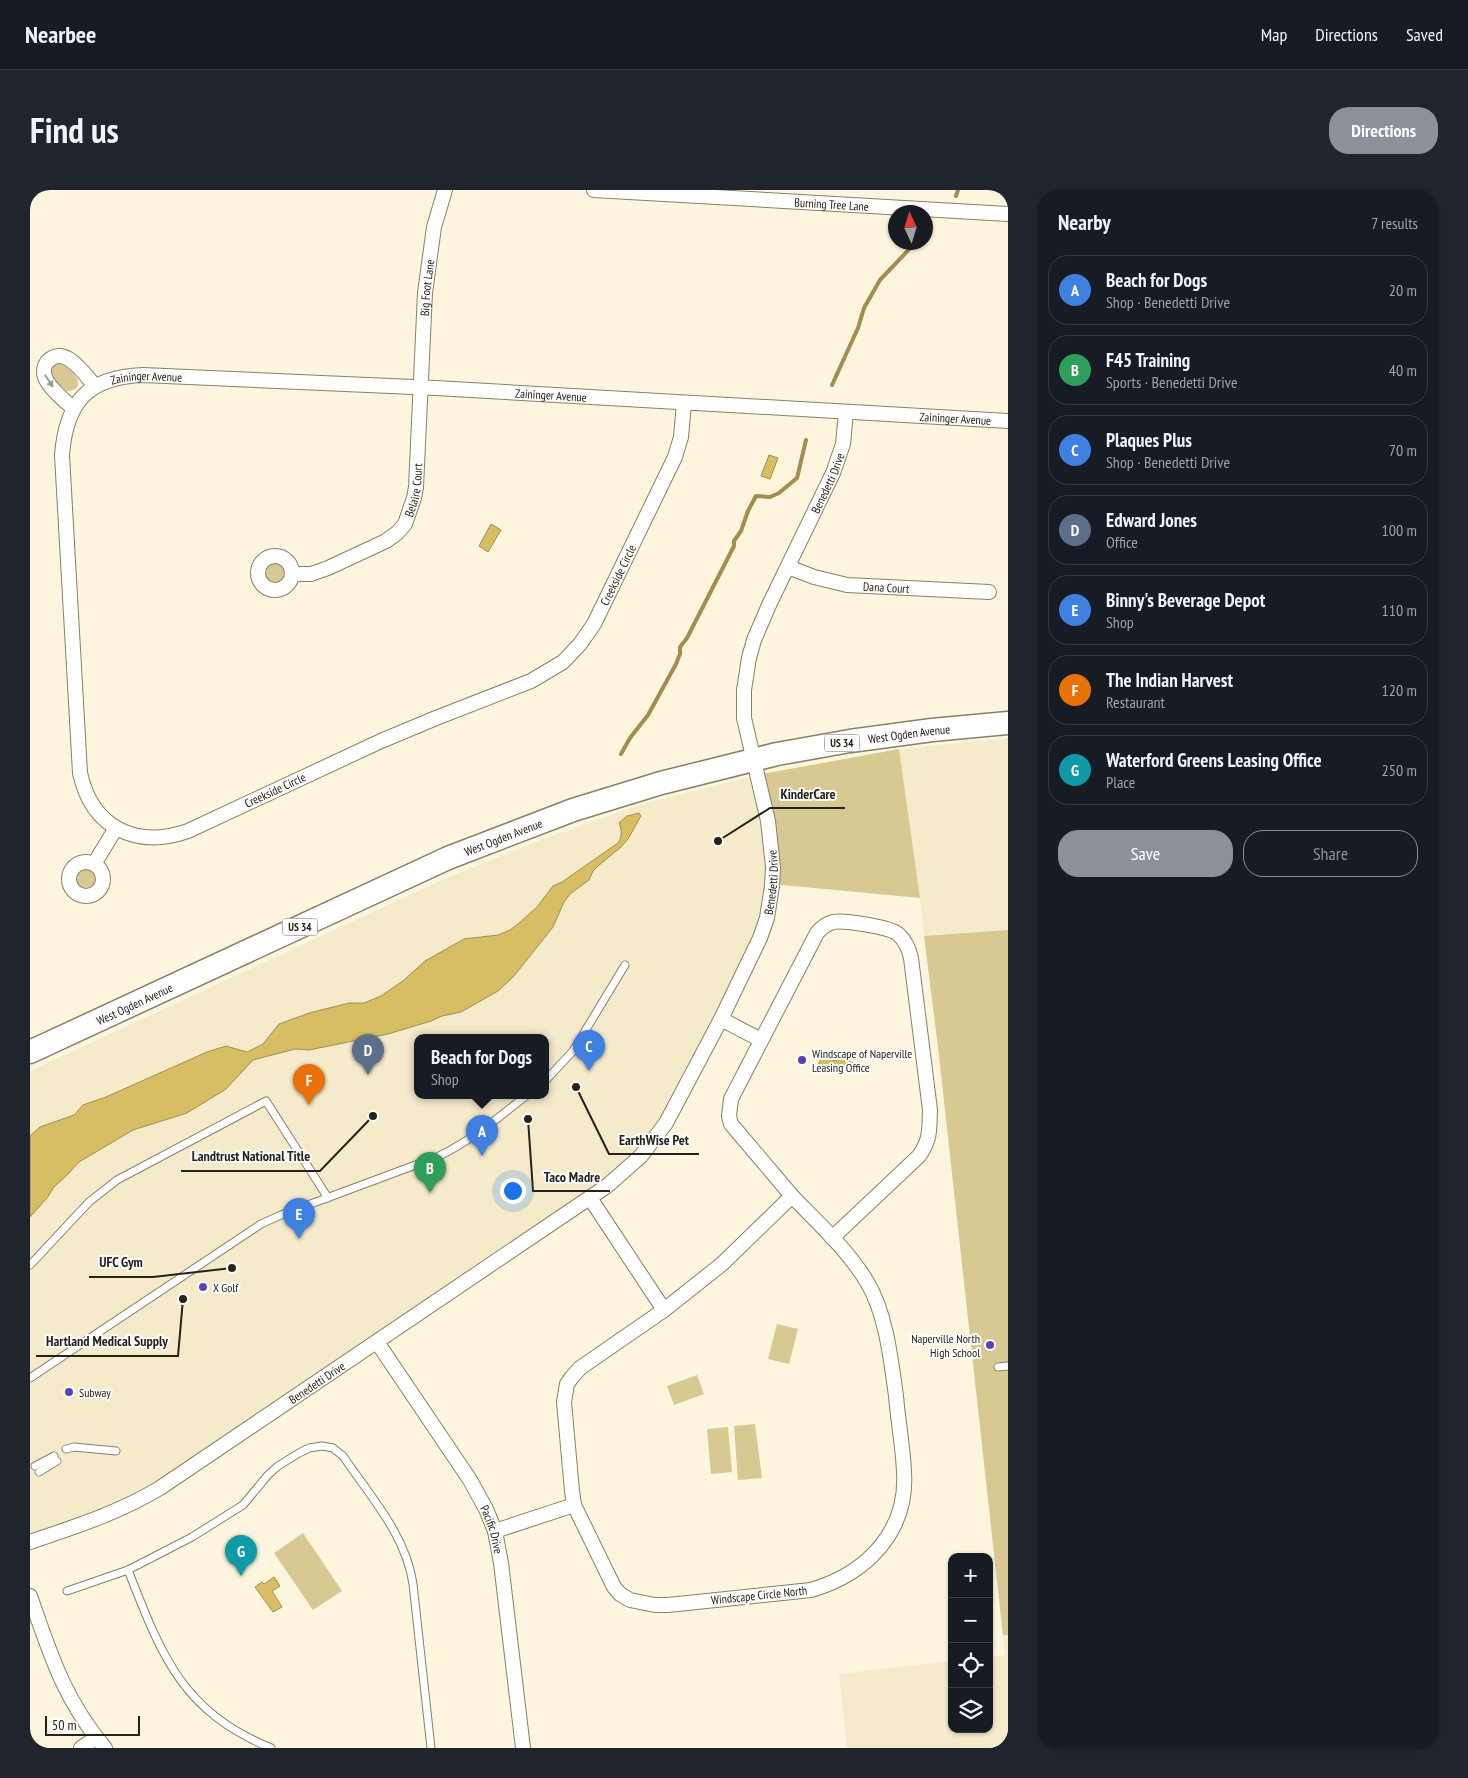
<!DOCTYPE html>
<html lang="en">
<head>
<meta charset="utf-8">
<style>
	body { margin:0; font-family:"PT Sans Narrow",sans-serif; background:#20242c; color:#f1f3f6 }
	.controls { position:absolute; right:15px; bottom:15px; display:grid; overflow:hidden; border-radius:10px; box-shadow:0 1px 4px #0004 }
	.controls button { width:45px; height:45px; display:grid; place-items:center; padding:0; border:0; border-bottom:1px solid #363941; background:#171b24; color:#f1f3f6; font:25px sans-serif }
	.compass { position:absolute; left:858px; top:15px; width:45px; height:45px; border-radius:50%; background:#171b24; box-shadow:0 1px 4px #0004; rotate:356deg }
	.scale { position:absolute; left:15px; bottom:12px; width:95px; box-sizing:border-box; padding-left:5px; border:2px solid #252219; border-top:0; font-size:14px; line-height:18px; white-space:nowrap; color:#252219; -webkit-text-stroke:4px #fff; paint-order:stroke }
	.you { position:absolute; left:482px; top:1000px; width:18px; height:18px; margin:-12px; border:4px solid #fff; border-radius:50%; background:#1a73e8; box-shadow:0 0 0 8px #1a73e833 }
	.badge { display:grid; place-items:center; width:32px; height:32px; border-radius:50%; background:#8c9099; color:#fff; font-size:16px; font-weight:700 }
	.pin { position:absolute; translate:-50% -41px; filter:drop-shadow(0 1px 2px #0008) }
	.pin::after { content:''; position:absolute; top:26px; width:18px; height:15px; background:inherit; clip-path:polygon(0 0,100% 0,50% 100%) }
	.popup { position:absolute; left:384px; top:844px; width:135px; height:65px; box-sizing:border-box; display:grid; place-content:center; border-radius:10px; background:#171b24; filter:drop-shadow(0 1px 4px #0005); font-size:16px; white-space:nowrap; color:#9ea1a6 }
	.popup b { font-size:19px; color:#f1f3f6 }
	.popup::after { content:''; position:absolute; left:50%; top:100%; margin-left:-10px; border:10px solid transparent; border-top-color:#171b24 }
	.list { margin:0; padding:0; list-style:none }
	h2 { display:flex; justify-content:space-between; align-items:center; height:65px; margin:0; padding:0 20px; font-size:21px }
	h2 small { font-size:16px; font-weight:400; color:#9ea1a6 }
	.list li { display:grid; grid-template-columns:32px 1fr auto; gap:15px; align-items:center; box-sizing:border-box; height:70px; margin:0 10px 10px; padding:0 10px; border:1px solid #363941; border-radius:20px }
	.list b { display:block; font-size:19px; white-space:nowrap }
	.list p { margin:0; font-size:16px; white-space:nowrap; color:#9ea1a6 }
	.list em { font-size:16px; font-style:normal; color:#9ea1a6 }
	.actions { display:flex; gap:10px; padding:15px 20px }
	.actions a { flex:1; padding:11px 0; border:1px solid #8c9099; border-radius:20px; text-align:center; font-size:18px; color:#8c9099 }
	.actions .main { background:#8c9099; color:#fff }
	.icon { flex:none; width:28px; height:28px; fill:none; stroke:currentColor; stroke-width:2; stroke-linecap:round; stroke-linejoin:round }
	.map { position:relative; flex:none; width:978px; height:1558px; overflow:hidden; border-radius:20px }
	header { display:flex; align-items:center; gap:30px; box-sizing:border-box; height:70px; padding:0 25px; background:#171b24; border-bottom:1px solid #363941 }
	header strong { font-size:24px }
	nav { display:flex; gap:28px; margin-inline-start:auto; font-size:18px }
	.intro { display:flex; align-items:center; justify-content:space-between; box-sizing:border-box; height:120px; padding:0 30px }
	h1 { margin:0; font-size:35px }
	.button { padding:12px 22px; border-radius:20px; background:#8c9099; color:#fff; font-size:18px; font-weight:700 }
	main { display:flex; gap:30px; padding:0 30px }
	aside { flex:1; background:#171b24; border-radius:20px; box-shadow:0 1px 4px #0004 }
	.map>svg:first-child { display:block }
	.built { fill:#f5ebcb; fill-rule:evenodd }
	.green { fill:#d8c891 }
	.water { fill:#d7bd64; stroke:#a28e4e }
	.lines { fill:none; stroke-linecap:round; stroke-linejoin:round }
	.stream { stroke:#a28e4e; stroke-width:4 }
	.service-casing { stroke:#87806a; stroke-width:9 }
	.minor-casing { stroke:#87806a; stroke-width:16 }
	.primary-casing { stroke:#87806a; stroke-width:25 }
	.service { stroke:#fff; stroke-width:7 }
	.minor { stroke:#fff; stroke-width:14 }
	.primary { stroke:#fff; stroke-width:22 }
	.oneway { fill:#9d9c98 }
	.poi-dot { fill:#5c40b8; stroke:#fff; stroke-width:2 }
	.labels { text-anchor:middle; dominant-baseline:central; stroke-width:4; stroke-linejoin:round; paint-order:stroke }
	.shield { fill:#fff; stroke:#66645e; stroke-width:1 }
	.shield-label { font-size:11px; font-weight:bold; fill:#252219 }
	.street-label { font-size:12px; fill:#252219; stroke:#fff }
	.poi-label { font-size:12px; fill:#252219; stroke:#fff; text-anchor:start }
	.leader { fill:none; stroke:#252219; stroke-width:2 }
	.callout-dot { fill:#252219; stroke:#fff; stroke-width:2 }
	.callout-label { font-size:14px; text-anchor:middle; font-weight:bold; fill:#252219; stroke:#fff; stroke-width:4; stroke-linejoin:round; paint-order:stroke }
</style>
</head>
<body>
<header>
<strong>Nearbee</strong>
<nav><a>Map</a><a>Directions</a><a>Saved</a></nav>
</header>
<div class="intro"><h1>Find us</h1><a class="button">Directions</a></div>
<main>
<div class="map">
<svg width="978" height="1558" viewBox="0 0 978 1558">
	<rect width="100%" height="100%" fill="#fdf5dd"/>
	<g class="built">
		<polygon points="978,548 978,1558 817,1558 809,1484 922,1471 922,1539 959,1539 959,1467 975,1465 909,865 890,708 869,559"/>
		<path d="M727,585L735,616L738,724L634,937L607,970L101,1318L0,1354V881L412,690L508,651L615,613ZM388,847H516V905H388Z"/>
	</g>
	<g class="green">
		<path d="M26,173C40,174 62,200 37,201C26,192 19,191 22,176Z"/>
		<circle cx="245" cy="383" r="10"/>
		<polygon points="869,559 890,708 742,694 727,585"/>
		<circle cx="56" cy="688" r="10"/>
		<polygon points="978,740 978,1445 973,1445 909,865 894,746"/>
		<polygon points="747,1134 768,1139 759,1174 738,1169"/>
		<polygon points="667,1185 674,1204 644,1215 637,1196"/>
		<polygon points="725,1234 732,1288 708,1290 704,1236"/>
		<polygon points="698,1237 702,1282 681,1284 677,1239"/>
		<polygon points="273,1343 312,1401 283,1420 244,1363"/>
	</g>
	<g class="water">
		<polygon points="739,265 748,268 740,289 731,286"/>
		<polygon points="461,334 471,340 458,362 449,356"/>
		<path d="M609,623L611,626L598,649L591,657L568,676L563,681L559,690L540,704L534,712L523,737L484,786L468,801L431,822L412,826L401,831L358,844L279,860L265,859L223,870L196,899L157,923L103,940L49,972L37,985L24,997L17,1008L0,1027V946L10,937L44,925L53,915L76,907L177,862L196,856L217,862L233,854L249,834L279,823L319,813H334L351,806L374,790L395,771L434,749L468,745L480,740L488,734L507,717L523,696L532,692L588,653C592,648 592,639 589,633L597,626Z"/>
		<polygon points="793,865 805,871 809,866 827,875 823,883 812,877 808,884 788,875"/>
		<polygon points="244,1387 250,1396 242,1401 252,1417 243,1422 225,1397 232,1392 234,1394"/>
	</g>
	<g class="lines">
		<g class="stream">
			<polyline points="926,6 928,0"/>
			<polyline points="896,43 898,40"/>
			<polyline points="802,195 828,138 834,118 850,90 886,52"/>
			<polyline points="591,564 600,548 618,525 646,474 650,464 650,457 657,448 704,356 704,351 711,341 718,321 726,306 740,307 749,303 767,288 776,250"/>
		</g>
		<defs>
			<g id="service">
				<polyline points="516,890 543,861 595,775"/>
				<polyline points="0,1075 59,1012 87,990 236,911 298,1008"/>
				<polyline points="968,1177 978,1176"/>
				<path d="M0,1188L231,1034L251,1025L407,967C441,951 468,928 497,905"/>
				<polyline points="36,1259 44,1257 86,1261"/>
				<polyline points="5,1276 24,1266"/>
				<polyline points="9,1282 27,1271"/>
				<path d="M98,1380C131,1464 151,1521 241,1558"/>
				<path d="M37,1401L98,1380L162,1347L213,1315L238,1285L248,1276L269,1263L279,1258L292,1256L303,1258L313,1266C340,1306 376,1345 383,1394L401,1558"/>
			</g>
			<g id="minor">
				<path id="s1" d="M564,0L978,24"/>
				<path id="s2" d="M654,213L651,247L645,267L564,434L550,454L533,472L501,491L406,528L351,551L158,641C106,659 62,638 50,583L32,265C36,212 58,187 113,185L406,198L978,231"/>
				<path d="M43,218C35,211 18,197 15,187C13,182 14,176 17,172C35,153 55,185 65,196"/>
				<circle cx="245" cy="383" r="17"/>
				<path id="s3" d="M758,377L784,387L817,395L959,402"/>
				<path id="s4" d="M262,384H281L298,378L356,351L367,343L375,334L384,308L386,297L395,103L404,37L415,0"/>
				<circle cx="56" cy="689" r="17"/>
				<polyline points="64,674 86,638"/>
				<polyline points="691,829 731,850"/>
				<path d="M762,1006C788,1033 818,1060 837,1092C856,1123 861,1170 866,1206C868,1231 873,1257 874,1282C878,1342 836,1384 781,1400L638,1415H625L600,1410L590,1404L584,1397L544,1315L542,1301L534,1212L537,1194L542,1187L550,1178L634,1120L692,1074Z"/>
				<path d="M762,1006L701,934L699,926L701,909L787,743C791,738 796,734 803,732C814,730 860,737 868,744C876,751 879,759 881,768L900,920C899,940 901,949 889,966L802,1048"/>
				<polyline points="560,1008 634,1120"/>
				<path id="s5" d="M347,1152L440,1290L456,1319L465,1341L471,1373L493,1558"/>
				<polyline points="465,1341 544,1315"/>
				<path id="s6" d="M0,1352C47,1336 88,1323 130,1298L577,996L611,966L636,933L691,829L730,748L737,728L742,696L743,677L738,631L714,528V500L719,468L724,450L739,415L803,283L813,254L816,222"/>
				<path d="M0,1406C20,1463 34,1510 75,1558"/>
				<polyline points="51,1558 66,1548"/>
			</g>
			<g id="primary">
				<path id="s7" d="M0,862L418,668L543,620L631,593L747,564L820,551L902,540L978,533"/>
			</g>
		</defs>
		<use href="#service" class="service-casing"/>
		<use href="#minor" class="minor-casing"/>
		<use href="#primary" class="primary-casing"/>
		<use href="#service" class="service"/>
		<use href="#minor" class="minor"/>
		<use href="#primary" class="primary"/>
	</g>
	<defs><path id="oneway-solid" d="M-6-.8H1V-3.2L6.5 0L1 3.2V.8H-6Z" transform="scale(1.25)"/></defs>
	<use class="oneway" href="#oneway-solid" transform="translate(19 191) rotate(56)"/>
	<g class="poi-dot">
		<circle cx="772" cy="870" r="5"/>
		<circle cx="173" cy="1097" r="5"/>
		<circle cx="960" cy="1155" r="5"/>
		<circle cx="39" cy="1202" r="5"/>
	</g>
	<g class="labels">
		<g class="shield">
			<rect x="794.5" y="544.5" width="35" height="17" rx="4"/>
			<rect x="252.5" y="728.5" width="35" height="17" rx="4"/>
		</g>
		<g class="shield-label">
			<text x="812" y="553">US 34</text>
			<text x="270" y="737">US 34</text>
		</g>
		<g class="street-label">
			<text stroke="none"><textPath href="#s1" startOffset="238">Burning Tree Lane</textPath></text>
			<text stroke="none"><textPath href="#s4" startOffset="365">Big Foot Lane</textPath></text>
			<text stroke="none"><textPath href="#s2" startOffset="1294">Zaininger Avenue</textPath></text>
			<text stroke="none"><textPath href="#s2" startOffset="1699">Zaininger Avenue</textPath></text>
			<text stroke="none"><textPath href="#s2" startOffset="2104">Zaininger Avenue</textPath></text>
			<text stroke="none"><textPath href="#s6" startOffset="1452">Benedetti Drive</textPath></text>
			<text stroke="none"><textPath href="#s4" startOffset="162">Belaire Court</textPath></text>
			<text transform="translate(588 385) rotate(-64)">Creekside Circle</text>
			<text stroke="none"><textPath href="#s3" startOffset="101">Dana Court</textPath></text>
			<text stroke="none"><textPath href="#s7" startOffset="940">West Ogden Avenue</textPath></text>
			<text transform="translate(245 600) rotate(-25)">Creekside Circle</text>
			<text stroke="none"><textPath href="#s7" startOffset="520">West Ogden Avenue</textPath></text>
			<text stroke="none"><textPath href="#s6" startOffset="1032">Benedetti Drive</textPath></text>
			<text stroke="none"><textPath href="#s7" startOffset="115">West Ogden Avenue</textPath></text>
			<text stroke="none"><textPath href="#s6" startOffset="330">Benedetti Drive</textPath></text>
			<text stroke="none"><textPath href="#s5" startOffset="221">Pacific Drive</textPath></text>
			<text transform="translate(729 1405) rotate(-6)">Windscape Circle North</text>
		</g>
		<g class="poi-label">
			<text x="782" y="863">Windscape of Naperville<tspan x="782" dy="14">Leasing Office</tspan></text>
			<text x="183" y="1097">X Golf</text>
			<text x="950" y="1148" text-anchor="end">Naperville North<tspan x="950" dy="14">High School</tspan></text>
			<text x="49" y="1202">Subway</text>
		</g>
	</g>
	<path class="leader" d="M688 651L740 618H815M546 897L579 964H669M343 926L290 981H151M498 929L503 1001H580M202 1078L123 1087H59M153 1109L148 1166H6"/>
	<g class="callout-dot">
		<circle cx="688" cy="651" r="5"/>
		<circle cx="546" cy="897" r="5"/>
		<circle cx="343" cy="926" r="5"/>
		<circle cx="498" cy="929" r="5"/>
		<circle cx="202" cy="1078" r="5"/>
		<circle cx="153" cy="1109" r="5"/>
	</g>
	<g class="callout-label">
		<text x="778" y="609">KinderCare</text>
		<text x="624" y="955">EarthWise Pet</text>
		<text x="221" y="971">Landtrust National Title</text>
		<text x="542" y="992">Taco Madre</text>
		<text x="91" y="1077">UFC Gym</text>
		<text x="77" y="1156">Hartland Medical Supply</text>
	</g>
</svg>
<div class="controls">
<button>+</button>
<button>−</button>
<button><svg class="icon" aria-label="locate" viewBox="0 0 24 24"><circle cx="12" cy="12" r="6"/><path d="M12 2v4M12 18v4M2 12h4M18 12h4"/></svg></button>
<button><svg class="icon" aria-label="layers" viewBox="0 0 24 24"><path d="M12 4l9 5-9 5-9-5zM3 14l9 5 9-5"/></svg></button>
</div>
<svg class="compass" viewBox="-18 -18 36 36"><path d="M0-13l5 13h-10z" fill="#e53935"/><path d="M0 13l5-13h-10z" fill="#9ea1a6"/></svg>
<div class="scale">50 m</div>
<div class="you"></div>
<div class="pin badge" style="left:452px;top:966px;background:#3f7fe0">A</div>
<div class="popup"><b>Beach for Dogs</b>Shop</div>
<div class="pin badge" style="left:400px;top:1003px;background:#2e9e5b">B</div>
<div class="pin badge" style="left:559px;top:881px;background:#3f7fe0">C</div>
<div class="pin badge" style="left:338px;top:885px;background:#5c6f8a">D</div>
<div class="pin badge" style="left:269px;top:1049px;background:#3f7fe0">E</div>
<div class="pin badge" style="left:279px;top:915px;background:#e8710a">F</div>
<div class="pin badge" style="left:211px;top:1386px;background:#0f9aa8">G</div>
</div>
<aside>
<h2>Nearby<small>7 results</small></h2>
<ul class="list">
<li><span class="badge" style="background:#3f7fe0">A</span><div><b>Beach for Dogs</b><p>Shop · Benedetti Drive</p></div><em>20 m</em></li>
<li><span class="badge" style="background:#2e9e5b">B</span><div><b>F45 Training</b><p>Sports · Benedetti Drive</p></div><em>40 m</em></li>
<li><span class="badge" style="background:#3f7fe0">C</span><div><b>Plaques Plus</b><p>Shop · Benedetti Drive</p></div><em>70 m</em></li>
<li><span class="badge" style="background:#5c6f8a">D</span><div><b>Edward Jones</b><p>Office</p></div><em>100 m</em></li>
<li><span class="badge" style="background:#3f7fe0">E</span><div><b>Binny's Beverage Depot</b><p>Shop</p></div><em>110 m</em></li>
<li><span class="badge" style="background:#e8710a">F</span><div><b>The Indian Harvest</b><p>Restaurant</p></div><em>120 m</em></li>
<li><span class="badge" style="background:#0f9aa8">G</span><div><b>Waterford Greens Leasing Office</b><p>Place</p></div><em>250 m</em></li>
</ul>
<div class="actions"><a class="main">Save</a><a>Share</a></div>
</aside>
</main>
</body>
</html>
